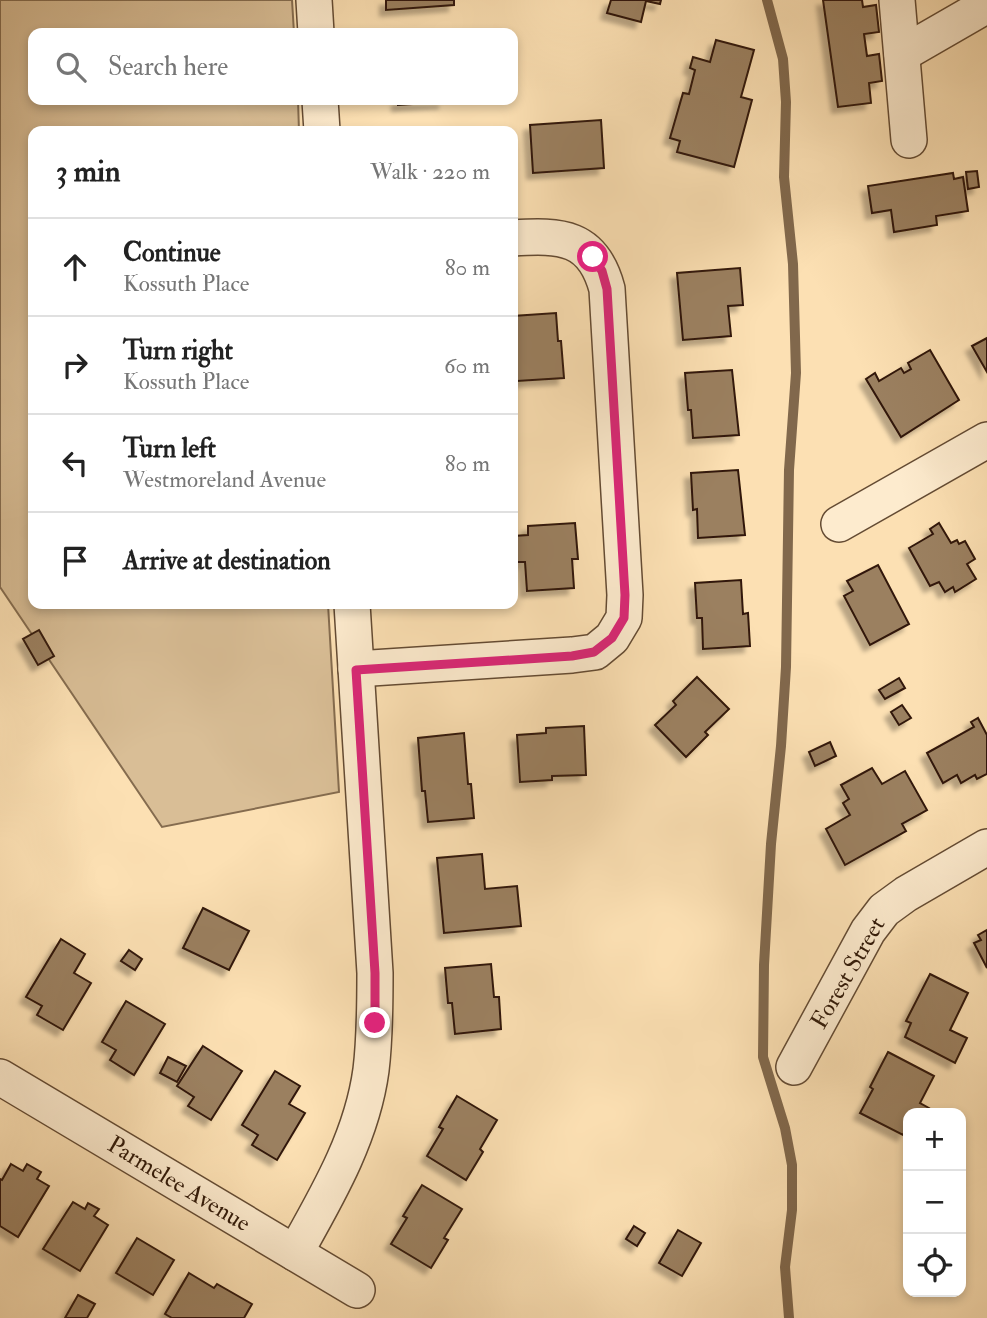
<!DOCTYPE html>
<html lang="en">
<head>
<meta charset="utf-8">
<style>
	body { margin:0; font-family:"IM FELL Double Pica",serif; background:#f2f2f2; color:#222 }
	.controls { position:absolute; right:21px; bottom:21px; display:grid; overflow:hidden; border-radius:14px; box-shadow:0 4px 10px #0003 }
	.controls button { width:63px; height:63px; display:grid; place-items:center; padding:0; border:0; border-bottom:2px solid #e0e0e0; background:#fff; color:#222; font:35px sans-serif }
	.stop { position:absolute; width:21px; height:21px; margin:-16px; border:5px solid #db2777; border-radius:50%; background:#fff }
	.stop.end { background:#db2777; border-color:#fff; box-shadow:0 2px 7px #0008 }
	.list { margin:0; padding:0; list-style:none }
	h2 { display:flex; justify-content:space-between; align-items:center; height:91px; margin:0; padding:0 28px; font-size:30px }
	h2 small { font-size:23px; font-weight:400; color:#767676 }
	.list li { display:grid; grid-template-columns:46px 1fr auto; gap:21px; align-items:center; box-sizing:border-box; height:98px; padding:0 28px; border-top:2px solid #e0e0e0 }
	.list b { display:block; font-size:26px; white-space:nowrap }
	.list p { margin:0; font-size:23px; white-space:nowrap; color:#767676 }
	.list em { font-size:23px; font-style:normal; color:#767676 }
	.icon { flex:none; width:38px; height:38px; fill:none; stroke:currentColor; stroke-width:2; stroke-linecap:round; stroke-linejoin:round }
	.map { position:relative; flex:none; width:987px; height:1318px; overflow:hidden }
	.search { position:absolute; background:#fff; box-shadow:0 4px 10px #0003; left:28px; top:28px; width:490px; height:77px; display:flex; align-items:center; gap:18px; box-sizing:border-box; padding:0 24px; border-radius:14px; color:#767676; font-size:26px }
	.panel { position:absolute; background:#fff; box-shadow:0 4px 10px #0003; left:28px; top:126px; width:490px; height:483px; border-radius:14px }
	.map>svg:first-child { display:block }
	.green { fill:#d9be96; stroke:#856c4f; stroke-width:2 }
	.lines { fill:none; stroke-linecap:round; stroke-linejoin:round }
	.stream { stroke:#81684c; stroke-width:10 }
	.building { fill:#9b8061; stroke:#311908; stroke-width:2; filter:url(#shadow) }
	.street-casing { stroke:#644b33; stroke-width:38 }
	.street { stroke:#fdebce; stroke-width:35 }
	.route { stroke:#db2777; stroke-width:9 }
	.labels { text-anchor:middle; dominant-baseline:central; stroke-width:6; stroke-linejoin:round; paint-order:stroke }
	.street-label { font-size:24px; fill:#311908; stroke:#fdebce }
</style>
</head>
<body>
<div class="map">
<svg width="987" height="1318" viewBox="0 0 987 1318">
	<defs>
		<filter id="shadow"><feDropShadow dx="-6" dy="6" stdDeviation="2" flood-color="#0004"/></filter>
	</defs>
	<rect width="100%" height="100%" fill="#fce0b3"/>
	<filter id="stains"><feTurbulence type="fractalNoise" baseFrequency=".00286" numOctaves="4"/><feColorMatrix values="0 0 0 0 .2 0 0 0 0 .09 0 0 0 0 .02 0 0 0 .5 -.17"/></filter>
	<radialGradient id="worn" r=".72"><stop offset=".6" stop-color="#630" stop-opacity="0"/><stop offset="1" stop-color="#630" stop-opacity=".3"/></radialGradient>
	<polygon class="green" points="0,0 292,0 294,33 33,33 33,100 298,100 299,131 33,131 33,604 328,604 339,792 162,827 0,587"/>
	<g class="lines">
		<polyline class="stream" points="767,0 783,59 786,102 784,177 793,264 796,373 789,470 786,667 781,746 771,844 764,965 763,1057 785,1128 792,1165 792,1210 785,1267 789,1318"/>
	</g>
	<g class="building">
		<polygon points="386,0 454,0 454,5 386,10"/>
		<polygon points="611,0 661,0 660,4 646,1 641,22 607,13"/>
		<polygon points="823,0 862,0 863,7 876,5 879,32 864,34 867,56 879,54 882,81 869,83 871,103 838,107"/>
		<polygon points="716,40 754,50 741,97 752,100 734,167 677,152 680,141 670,138 683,93 689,94 695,70 690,68 693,57 710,62"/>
		<polygon points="398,100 444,100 444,102 398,105"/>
		<polygon points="601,120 604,168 533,173 530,125"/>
		<polygon points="977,171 979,187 968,189 966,172"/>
		<polygon points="953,173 954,179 963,177 968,211 936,216 937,225 894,232 891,210 872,213 868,186"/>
		<polygon points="740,268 743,305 728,306 731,336 683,340 677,273"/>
		<polygon points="556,313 558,341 561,341 564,378 517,381 513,346 513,316"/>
		<polygon points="987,338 987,372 972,346"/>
		<polygon points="930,350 959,400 901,437 866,379 875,373 879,381 901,368 904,373 911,369 908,363"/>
		<polygon points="732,370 739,435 693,438 691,410 688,410 685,373"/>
		<polygon points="738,470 745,535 698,538 697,509 693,510 691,473"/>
		<polygon points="575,523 578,559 572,559 574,588 527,591 525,562 513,562 513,536 528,535 528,526"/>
		<polygon points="939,523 951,543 957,540 959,544 965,541 975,559 967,564 976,579 955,592 953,587 945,592 939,582 930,586 909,548 933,534 930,529"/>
		<polygon points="878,565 909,624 870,645 844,596 853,591 847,581"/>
		<polygon points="741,580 743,614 748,613 750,646 703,649 702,618 697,618 695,583"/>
		<polygon points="39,630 54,656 38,665 23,639"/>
		<polygon points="697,677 729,709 705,732 708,735 686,757 655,725 676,705 673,701"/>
		<polygon points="899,678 905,688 885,699 879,690"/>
		<polygon points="902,705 911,718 899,725 891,712"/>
		<polygon points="978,718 987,735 987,774 977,779 975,775 961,783 957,775 943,783 927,753 974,727 971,722"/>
		<polygon points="584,726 586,775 552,776 552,780 520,782 517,735 546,733 546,728"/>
		<polygon points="464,733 468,784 471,784 474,818 428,822 425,791 422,791 418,738"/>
		<polygon points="830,742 836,756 815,766 809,752"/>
		<polygon points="872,768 882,784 905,771 927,810 902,824 906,831 845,865 826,829 850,815 843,803 849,799 841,785"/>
		<polygon points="482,854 485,889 517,886 521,926 444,933 437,858"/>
		<polygon points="203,908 249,931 229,970 183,948"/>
		<polygon points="987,930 987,968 974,943 981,940 978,935"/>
		<polygon points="61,939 85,954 74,973 91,983 63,1030 37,1015 42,1006 26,997"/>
		<polygon points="129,950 142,959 135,970 121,961"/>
		<polygon points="491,964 494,997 499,997 501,1029 455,1034 452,1003 448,1003 445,968"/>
		<polygon points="930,974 968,993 950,1030 967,1038 955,1063 905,1037 911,1023 906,1021"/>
		<polygon points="126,1001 165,1024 134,1075 110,1060 116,1050 102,1042"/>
		<polygon points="203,1046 242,1071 211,1120 188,1106 194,1097 177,1086"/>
		<polygon points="888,1052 934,1076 920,1103 929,1108 926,1113 908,1113 908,1125 903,1135 860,1113 873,1089 870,1087"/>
		<polygon points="168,1057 186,1066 177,1082 160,1073"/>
		<polygon points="275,1071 300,1086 289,1104 305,1113 277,1160 252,1145 258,1135 242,1125"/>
		<polygon points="457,1096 497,1120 480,1149 483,1152 466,1180 427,1156 443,1129 439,1127"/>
		<polygon points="11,1164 23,1171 27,1164 41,1172 37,1179 49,1186 18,1237 0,1226 0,1179 2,1180"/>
		<polygon points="422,1185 462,1209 444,1238 448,1240 431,1268 391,1244 407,1218 403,1216"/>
		<polygon points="73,1202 85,1209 88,1203 99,1209 94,1216 108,1225 80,1271 43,1249"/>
		<polygon points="634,1226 645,1233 637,1246 626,1239"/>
		<polygon points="678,1230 701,1243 682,1276 659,1263"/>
		<polygon points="137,1238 174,1260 153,1295 116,1273"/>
		<polygon points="189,1273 214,1288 217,1284 252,1304 244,1318 172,1318 165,1314"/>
		<polygon points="78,1295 95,1304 87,1318 65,1318"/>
	</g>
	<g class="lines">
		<defs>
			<g id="street">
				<polyline points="314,0 316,33"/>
				<polyline points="897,0 909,140"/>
				<polyline points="902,54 987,5"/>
				<polyline points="320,100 322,131"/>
				<polyline points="839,524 987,440"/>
				<path d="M356,669L572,655L595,652L612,638L624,618L625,595L607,289C593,236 561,235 513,238"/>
				<polyline points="794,1067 868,931 884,910 906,894 987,847"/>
				<polyline points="0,1077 357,1290"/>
				<path d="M295,1253C327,1196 362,1137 371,1070C375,1038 375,1005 375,973L352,604"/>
			</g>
		</defs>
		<use href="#street" class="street-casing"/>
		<use href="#street" class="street"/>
	</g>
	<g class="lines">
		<polyline class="route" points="375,1023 375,973 356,670 572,656 594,652 612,638 624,618 625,595 607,289 602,271 593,257"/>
	</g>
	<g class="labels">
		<g class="street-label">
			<text transform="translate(848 973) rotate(-60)">Forest Street</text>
			<text transform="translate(179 1184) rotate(31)">Parmelee Avenue</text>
		</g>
	</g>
	<rect width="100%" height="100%" filter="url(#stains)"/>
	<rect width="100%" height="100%" fill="url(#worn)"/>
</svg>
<div class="controls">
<button>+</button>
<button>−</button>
<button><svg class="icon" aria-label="locate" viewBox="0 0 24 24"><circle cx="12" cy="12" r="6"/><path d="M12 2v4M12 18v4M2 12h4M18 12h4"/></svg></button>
</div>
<div class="stop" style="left:593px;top:257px"></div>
<div class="stop end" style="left:375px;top:1023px"></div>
<div class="search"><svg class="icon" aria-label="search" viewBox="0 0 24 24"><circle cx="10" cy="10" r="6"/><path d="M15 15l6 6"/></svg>Search here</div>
<section class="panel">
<h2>3 min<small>Walk · 220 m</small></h2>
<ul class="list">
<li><svg class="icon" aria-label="ahead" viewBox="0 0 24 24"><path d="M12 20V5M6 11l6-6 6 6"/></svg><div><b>Continue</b><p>Kossuth Place</p></div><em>80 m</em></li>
<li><svg class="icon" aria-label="right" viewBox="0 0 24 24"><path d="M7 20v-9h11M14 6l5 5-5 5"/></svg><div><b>Turn right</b><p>Kossuth Place</p></div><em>60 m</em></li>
<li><svg class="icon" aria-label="left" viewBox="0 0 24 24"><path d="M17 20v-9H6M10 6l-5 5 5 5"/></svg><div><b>Turn left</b><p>Westmoreland Avenue</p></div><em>80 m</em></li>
<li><svg class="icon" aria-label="arrive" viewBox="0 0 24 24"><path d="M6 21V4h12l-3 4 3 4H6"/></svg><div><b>Arrive at destination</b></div></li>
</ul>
</section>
</div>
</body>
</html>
